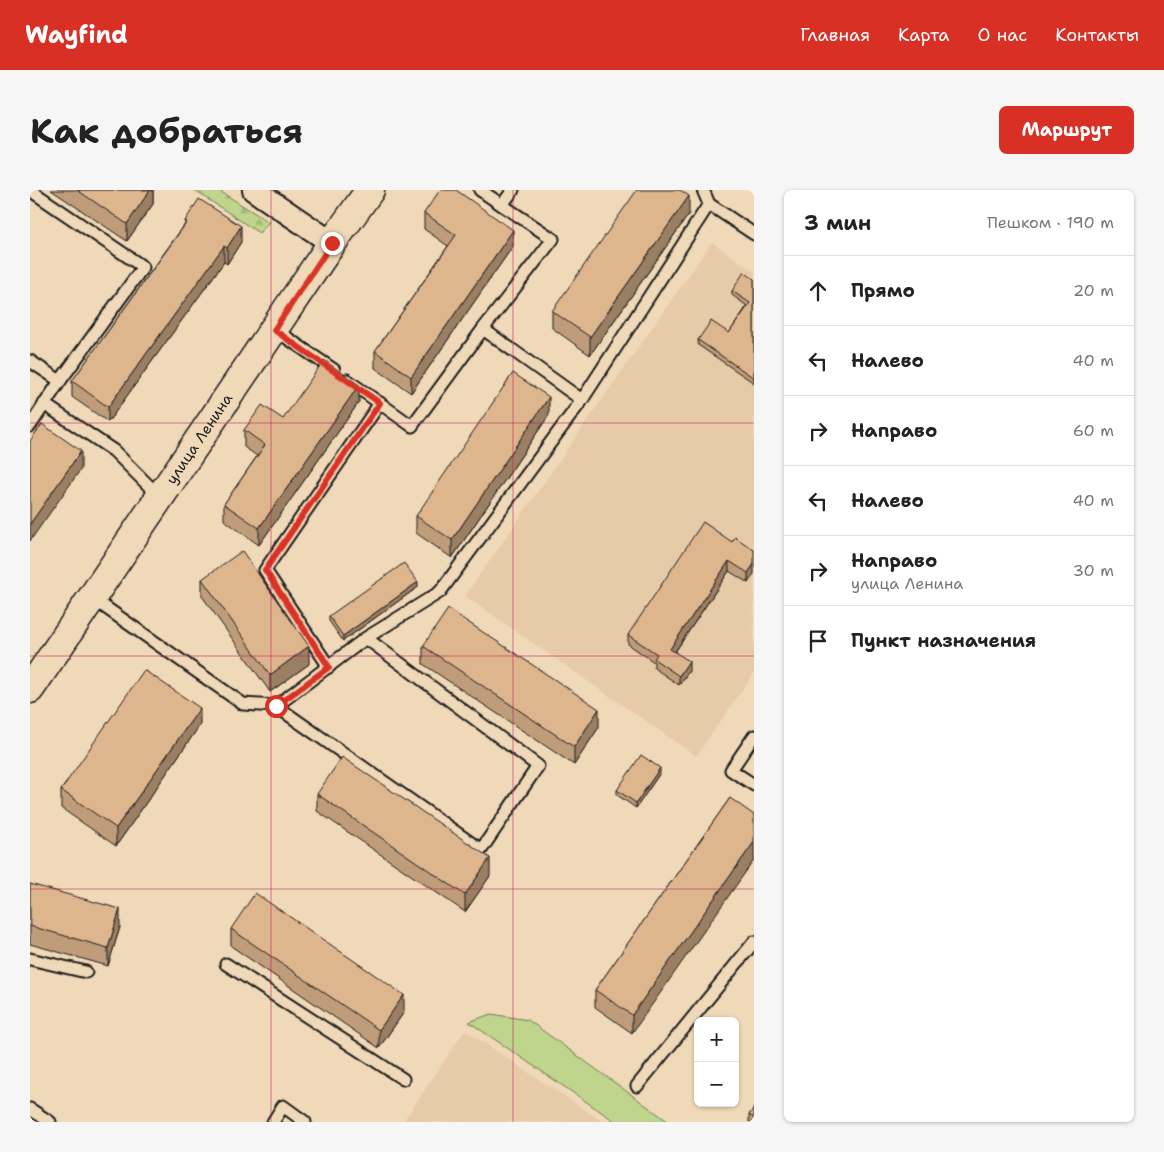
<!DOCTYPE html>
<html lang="ru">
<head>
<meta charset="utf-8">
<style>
	body { margin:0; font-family:"Shantell Sans",sans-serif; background:#f6f6f6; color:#222 }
	.controls { position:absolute; right:15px; bottom:15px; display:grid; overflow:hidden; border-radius:8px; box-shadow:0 1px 4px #0004 }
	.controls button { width:45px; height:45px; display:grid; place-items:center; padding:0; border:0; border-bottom:1px solid #e0e0e0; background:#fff; color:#222; font:25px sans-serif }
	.stop { position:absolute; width:15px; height:15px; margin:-11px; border:4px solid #d93025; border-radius:50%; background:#fff }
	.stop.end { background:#d93025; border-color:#fff; box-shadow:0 1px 5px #0008 }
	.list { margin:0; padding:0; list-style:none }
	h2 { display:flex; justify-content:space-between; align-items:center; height:65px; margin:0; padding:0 20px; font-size:21px }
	h2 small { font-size:16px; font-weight:400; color:#767676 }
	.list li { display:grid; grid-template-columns:32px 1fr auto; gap:15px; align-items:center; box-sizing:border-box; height:70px; padding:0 20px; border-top:1px solid #e0e0e0 }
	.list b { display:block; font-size:19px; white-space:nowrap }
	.list p { margin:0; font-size:16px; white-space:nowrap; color:#767676 }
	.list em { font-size:16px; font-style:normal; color:#767676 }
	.icon { flex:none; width:28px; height:28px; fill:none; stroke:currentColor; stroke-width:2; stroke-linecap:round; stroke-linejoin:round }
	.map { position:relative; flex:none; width:724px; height:932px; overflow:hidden; border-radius:8px }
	header { display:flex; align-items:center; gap:30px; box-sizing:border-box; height:70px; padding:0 25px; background:#d93025; color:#fff }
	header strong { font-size:24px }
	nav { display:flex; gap:28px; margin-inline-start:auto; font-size:18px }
	.intro { display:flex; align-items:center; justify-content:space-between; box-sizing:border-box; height:120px; padding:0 30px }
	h1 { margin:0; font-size:35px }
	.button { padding:12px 22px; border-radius:8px; background:#d93025; color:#fff; font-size:18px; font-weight:700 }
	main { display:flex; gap:30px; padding:0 30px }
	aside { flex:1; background:#fff; border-radius:8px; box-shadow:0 1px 4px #0004 }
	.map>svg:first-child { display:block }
	.built { fill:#e7caa8 }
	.grass { fill:#bed58b; stroke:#6d7854 }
	.forest { fill:url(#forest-firs); stroke:#6d7854 }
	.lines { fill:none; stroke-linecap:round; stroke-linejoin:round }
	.lane-casing { stroke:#1c1c1c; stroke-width:15 }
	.street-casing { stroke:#1c1c1c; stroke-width:26 }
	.secondary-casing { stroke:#1c1c1c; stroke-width:31 }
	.lane { stroke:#f0d9b8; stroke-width:11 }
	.street { stroke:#f0d9b8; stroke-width:22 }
	.secondary { stroke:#f0d9b8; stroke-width:28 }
	.wall { fill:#bf9d7a; stroke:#1c1c1c }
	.shaded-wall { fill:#9b7f63; stroke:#1c1c1c }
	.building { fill:#deb68e; stroke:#1c1c1c }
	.route { stroke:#d93025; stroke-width:6 }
	.grid { fill:none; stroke:#c2185b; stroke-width:1; stroke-opacity:0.55 }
	.labels { text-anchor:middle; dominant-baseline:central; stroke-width:4.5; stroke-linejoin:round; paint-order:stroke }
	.street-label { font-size:15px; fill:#1c1c1c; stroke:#f0d9b8 }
</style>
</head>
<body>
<header>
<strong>Wayfind</strong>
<nav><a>Главная</a><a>Карта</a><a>О нас</a><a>Контакты</a></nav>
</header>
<div class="intro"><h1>Как добраться</h1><a class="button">Маршрут</a></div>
<main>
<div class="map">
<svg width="724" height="932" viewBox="0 0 724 932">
	<defs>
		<pattern id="forest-firs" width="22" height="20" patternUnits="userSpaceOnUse" patternTransform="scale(1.25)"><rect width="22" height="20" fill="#bed58b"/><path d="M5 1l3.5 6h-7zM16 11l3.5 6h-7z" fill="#a3b677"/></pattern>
	</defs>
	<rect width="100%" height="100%" fill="#f0d9b8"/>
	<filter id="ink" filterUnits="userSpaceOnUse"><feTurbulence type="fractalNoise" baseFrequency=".02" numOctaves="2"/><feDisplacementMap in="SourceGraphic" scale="10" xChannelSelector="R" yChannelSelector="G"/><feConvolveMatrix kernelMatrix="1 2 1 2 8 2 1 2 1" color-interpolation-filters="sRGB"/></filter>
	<g filter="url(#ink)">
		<g class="built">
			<polygon points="682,52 724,82 724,483 666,566 435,406"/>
			<polygon points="435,840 573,932 373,932"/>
		</g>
		<polygon class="grass" points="461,824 498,830 639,932 586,932 439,832"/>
		<polygon class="forest" points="164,0 188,0 239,32 229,43"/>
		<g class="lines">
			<defs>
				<g id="lane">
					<polyline points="450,0 472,15"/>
					<polyline points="673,0 679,14 724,44"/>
					<polyline points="244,139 304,180"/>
					<polyline points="453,139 552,210"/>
					<polyline points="0,171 30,191"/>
					<polyline points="317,190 382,236 453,139 523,49 472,15 483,0"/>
					<polyline points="14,214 84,261 130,307"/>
					<polyline points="0,236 30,191 113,77 0,0"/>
					<polyline points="62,408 213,514 246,516 451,660 508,576 336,448"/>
					<polyline points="299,477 235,380 350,213"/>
					<polyline points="246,516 336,448 410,402 552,210 679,14"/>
					<polyline points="724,546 701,580 724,595"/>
					<polyline points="0,769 56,782"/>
					<polyline points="196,774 373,889"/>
					<polyline points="607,896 724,752"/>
					<polyline points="0,919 20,932"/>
					<polyline points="243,932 253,916 275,932"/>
				</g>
				<polyline id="street" points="224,0 302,53"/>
				<g id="secondary">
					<path id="s1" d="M0,499L302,53L340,0"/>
				</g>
			</defs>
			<use href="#lane" class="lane-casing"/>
			<use href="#street" class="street-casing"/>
			<use href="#secondary" class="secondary-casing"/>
			<use href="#lane" class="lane"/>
			<use href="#street" class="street"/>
			<use href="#secondary" class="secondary"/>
		</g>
		<g class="wall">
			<polygon points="21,0 123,0 123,14 97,51"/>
			<polygon points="394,23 483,56 381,203 345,178 345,161 418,56 394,39"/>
			<polygon points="659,24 560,165 522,138 522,121"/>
			<polygon points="155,31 211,52 197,74 194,72 78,232 42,207 42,191 155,34"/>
			<polygon points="724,89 724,193 668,155 668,150 699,143 717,116 702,105 702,101"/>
			<polygon points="329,212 229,355 194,330 194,314 227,266 214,257 214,240 253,229"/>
			<polygon points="519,225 422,368 386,343 386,326"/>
			<polygon points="702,352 724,360 718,393 699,381 645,462 659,481 649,495 624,478 624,472 598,454 598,445"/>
			<polygon points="172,389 279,474 240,502 172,406"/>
			<polygon points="388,397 313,451 299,431 299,426"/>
			<polygon points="393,456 569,537 544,575 393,474"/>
			<polygon points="170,535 86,656 31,618 31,600"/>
			<polygon points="630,583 606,618 587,605 587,600"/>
			<polygon points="287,604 460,686 435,722 287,621"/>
			<polygon points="700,608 602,843 565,817 565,800"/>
			<polygon points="0,694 90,737 78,776 0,754"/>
			<polygon points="201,739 374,822 349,858 201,756"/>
			<polygon points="724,918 724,932 719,932 719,925"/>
		</g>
		<g class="shaded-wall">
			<polygon points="120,0 123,0 123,14 97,51 97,34"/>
			<polygon points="659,6 659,24 560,165 560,147"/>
			<polygon points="211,36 211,52 197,74 197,58"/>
			<polygon points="483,40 483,56 381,203 381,187"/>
			<polygon points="194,56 194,72 78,232 78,217"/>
			<polygon points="329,195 329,212 229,355 229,338"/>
			<polygon points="519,207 519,225 422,368 422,350"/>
			<polygon points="51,261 51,279 0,351 0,334"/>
			<polygon points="699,371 699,381 640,469 640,459"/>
			<polygon points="724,374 724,384 718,393 718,383"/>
			<polygon points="388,392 388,397 313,451 313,446"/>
			<polygon points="279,456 279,474 240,502 240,485"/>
			<polygon points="659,471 659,481 649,495 649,486"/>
			<polygon points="170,518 170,535 86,656 86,638"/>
			<polygon points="569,519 569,537 544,575 544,557"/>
			<polygon points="630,578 630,583 606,618 606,613"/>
			<polygon points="724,652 724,670 602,843 602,825"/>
			<polygon points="460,668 460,686 435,722 435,705"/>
			<polygon points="90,719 90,737 78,776 78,758"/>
			<polygon points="374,805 374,822 349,858 349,840"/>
		</g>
		<g class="building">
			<polygon points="47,0 120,0 97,34"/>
			<polygon points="410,0 426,0 483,40 381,187 345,161 426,45 394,23"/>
			<polygon points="607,0 650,0 659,6 560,147 522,121"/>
			<polygon points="169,9 211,36 197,58 194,56 78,217 42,191 157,32 155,31"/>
			<polygon points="714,82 724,89 724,188 668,150 681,131 699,143 720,113 702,101"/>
			<polygon points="294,170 329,195 229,338 194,314 235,255 214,240 232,215 253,229"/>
			<polygon points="483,183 519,207 422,350 386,326"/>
			<polygon points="12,234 51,261 0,334 0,251"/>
			<polygon points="673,332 702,352 705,347 724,360 724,374 718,383 699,371 640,459 659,471 649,486 624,469 627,464 598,445"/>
			<polygon points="212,361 279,456 240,485 172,389"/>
			<polygon points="374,373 388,392 313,446 299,426"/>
			<polygon points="418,419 569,519 544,557 393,456"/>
			<polygon points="114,480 170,518 86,638 31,600"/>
			<polygon points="611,565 630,578 606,613 587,600"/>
			<polygon points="312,567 460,668 435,705 287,604"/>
			<polygon points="700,608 724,625 724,652 602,825 565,800"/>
			<polygon points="0,694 90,719 78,758 0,736"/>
			<polygon points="225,703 374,805 349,840 201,739"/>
			<polygon points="724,918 724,928 719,925"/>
		</g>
	</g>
	<g class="lines" filter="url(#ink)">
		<polyline class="route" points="246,516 299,477 235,380 350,213 244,140 302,53"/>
	</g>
	<path class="grid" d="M241,0V932M483,0V932M0,233H724M0,466H724M0,699H724"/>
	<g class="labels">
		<g class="street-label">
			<text stroke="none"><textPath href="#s1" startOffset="302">улица Ленина</textPath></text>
		</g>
	</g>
</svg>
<div class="controls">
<button>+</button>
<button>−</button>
</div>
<div class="stop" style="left:246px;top:516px"></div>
<div class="stop end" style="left:302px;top:53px"></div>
</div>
<aside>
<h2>3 мин<small>Пешком · 190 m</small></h2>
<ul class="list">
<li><svg class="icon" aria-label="ahead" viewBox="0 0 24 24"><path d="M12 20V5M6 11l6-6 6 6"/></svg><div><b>Прямо</b></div><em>20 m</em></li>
<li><svg class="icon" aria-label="left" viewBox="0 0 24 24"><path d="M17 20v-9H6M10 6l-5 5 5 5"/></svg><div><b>Налево</b></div><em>40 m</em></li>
<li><svg class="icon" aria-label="right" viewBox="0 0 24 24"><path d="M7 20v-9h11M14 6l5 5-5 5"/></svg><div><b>Направо</b></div><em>60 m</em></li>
<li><svg class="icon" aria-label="left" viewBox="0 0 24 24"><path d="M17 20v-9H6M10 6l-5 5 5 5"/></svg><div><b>Налево</b></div><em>40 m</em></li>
<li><svg class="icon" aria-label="right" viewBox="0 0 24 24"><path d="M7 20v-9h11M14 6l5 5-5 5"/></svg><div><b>Направо</b><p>улица Ленина</p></div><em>30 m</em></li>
<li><svg class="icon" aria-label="arrive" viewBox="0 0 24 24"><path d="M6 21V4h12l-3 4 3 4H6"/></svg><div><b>Пункт назначения</b></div></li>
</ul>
</aside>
</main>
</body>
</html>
